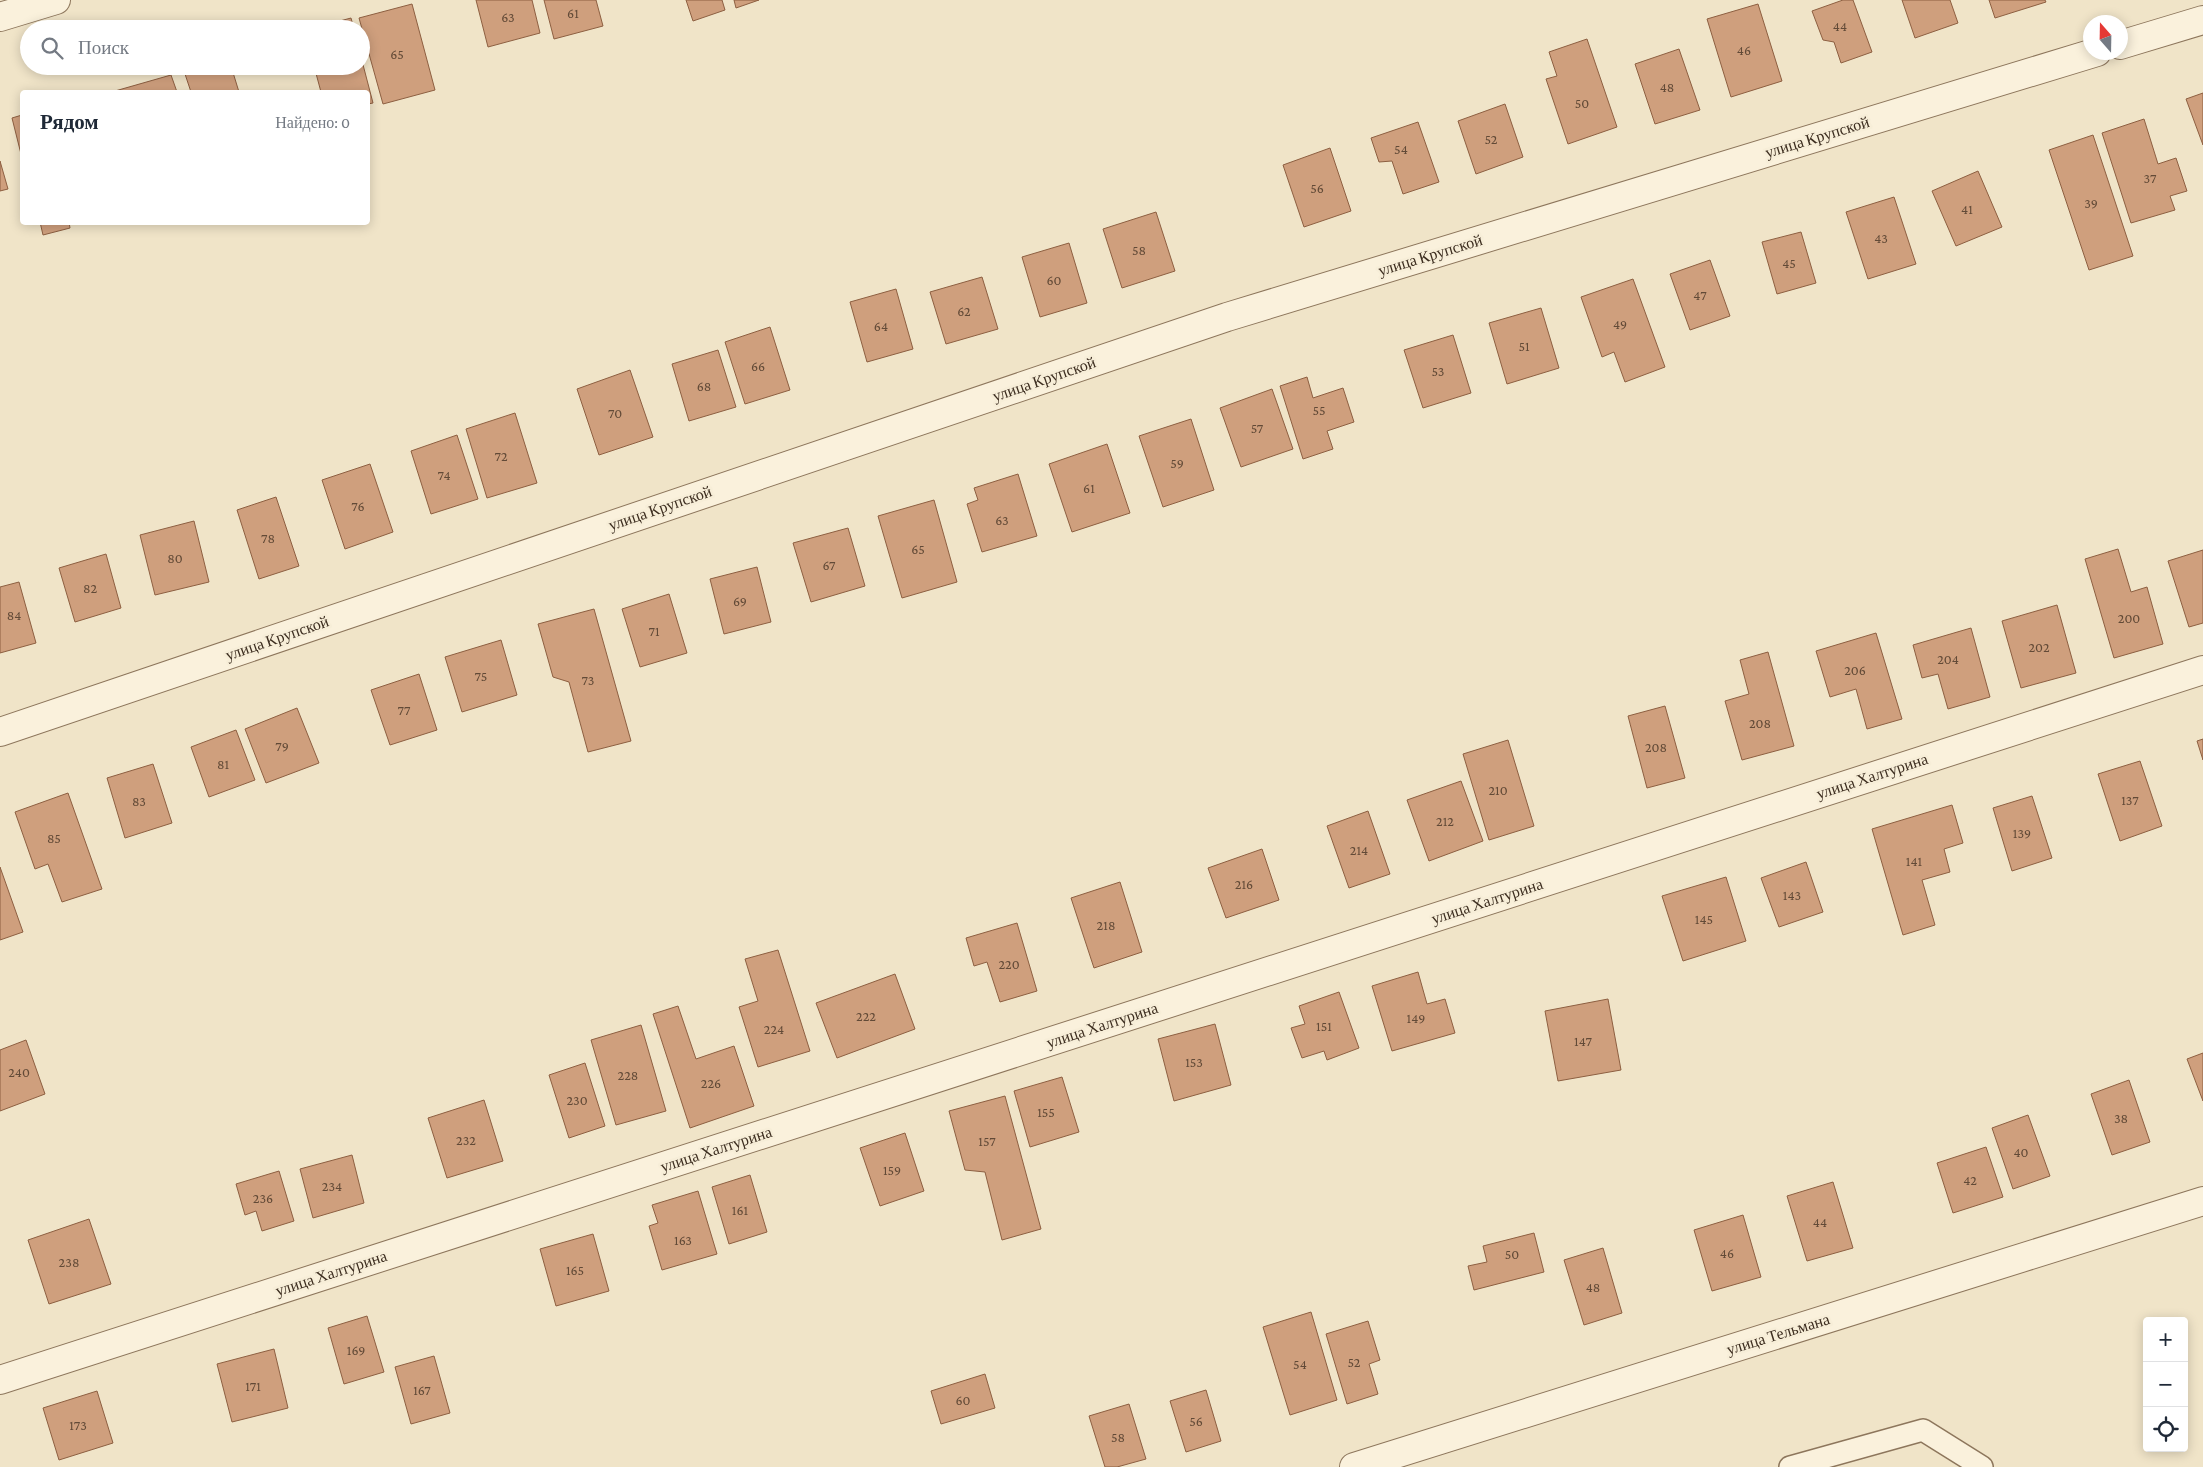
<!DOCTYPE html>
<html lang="ru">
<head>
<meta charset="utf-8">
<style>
	body { margin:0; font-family:"Crimson Pro",serif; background:#f6f6f7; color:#1f2937 }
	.controls { position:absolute; right:15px; bottom:15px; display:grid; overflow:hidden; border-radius:5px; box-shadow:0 2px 12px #0003 }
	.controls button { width:45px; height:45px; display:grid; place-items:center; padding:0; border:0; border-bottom:1px solid #e0e1e3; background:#fff; color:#1f2937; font:25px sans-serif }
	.compass { position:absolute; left:2083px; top:15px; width:45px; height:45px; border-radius:50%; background:#fff; box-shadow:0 2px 12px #0003; rotate:340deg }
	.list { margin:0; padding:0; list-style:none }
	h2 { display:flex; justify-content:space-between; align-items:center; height:65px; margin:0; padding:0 20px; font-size:21px }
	h2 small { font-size:16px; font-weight:400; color:#747a83 }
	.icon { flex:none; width:28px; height:28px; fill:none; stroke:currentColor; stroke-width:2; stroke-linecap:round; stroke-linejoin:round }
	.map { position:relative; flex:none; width:2203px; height:1467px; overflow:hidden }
	.search { position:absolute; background:#fff; box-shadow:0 2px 12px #0003; left:20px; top:20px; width:350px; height:55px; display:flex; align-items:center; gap:12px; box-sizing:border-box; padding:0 18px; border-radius:28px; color:#747a83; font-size:19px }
	.panel { position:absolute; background:#fff; box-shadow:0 2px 12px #0003; left:20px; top:90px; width:350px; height:135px; border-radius:5px }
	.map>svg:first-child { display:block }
	.building { fill:#cf9f7d; stroke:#8d5f41 }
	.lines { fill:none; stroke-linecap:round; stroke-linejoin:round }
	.service-casing { stroke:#8d765c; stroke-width:24 }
	.minor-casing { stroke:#8d765c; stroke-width:30 }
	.service { stroke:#faf1dc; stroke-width:21 }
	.minor { stroke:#faf1dc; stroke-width:28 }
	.labels { text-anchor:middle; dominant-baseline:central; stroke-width:5; stroke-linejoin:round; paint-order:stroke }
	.number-label { font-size:14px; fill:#624a37 }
	.street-label { font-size:16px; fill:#3d2e20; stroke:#f7eed8 }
</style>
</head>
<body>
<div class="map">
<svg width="2203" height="1467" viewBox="0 0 2203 1467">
	<rect width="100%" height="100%" fill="#f0e4c8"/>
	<g class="building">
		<polygon points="476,0 532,0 540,33 488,47"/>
		<polygon points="544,0 596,0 603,26 554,39"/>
		<polygon points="686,0 722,0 725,10 693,21"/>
		<polygon points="734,0 759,0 736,8"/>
		<polygon points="1843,0 1853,0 1872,52 1841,63 1834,42 1823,40 1812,11"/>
		<polygon points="1902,0 1950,0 1958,23 1915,38"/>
		<polygon points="1989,0 2045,0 2046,2 1995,18"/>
		<polygon points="412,4 435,90 383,104 359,18"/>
		<polygon points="1758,4 1782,81 1731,97 1707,19"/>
		<polygon points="351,18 354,29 310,29"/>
		<polygon points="1587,39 1617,127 1568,144 1546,79 1557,76 1549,52"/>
		<polygon points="1679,49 1700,110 1655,124 1635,64"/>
		<polygon points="361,57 373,103 368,104 368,92 321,92 314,66 361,66"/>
		<polygon points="199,66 231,66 239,92 191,92 184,71"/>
		<polygon points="171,75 177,92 116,92 115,91"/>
		<polygon points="2203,93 2203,145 2186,99"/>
		<polygon points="1505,104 1523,157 1476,174 1458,121"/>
		<polygon points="22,115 22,158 12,118"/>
		<polygon points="2144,119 2158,164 2176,158 2187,191 2170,196 2175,210 2131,223 2102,133"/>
		<polygon points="1418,122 1439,182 1403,194 1392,161 1379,162 1371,138"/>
		<polygon points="2093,135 2133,256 2089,270 2049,150"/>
		<polygon points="1330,148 1351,211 1304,227 1283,165"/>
		<polygon points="0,161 8,189 0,191"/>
		<polygon points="1978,171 2002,227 1956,246 1932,191"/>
		<polygon points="1894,197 1916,264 1868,279 1846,212"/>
		<polygon points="1156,212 1175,271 1122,288 1103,229"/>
		<polygon points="40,222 69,222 70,228 43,235"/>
		<polygon points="1801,232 1816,283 1777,294 1762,242"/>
		<polygon points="1069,243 1087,303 1040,317 1022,257"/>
		<polygon points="1710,260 1730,316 1690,330 1670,274"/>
		<polygon points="982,277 998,329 946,344 930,292"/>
		<polygon points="1633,279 1665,367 1625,382 1614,352 1602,357 1581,297"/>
		<polygon points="896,289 913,349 867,362 850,302"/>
		<polygon points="1541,308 1559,368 1507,384 1489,323"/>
		<polygon points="770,327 790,390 745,404 725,342"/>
		<polygon points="1453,335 1471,393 1423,408 1404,350"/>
		<polygon points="718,350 736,407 689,421 672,364"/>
		<polygon points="630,370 653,437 599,455 577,389"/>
		<polygon points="1307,377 1313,398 1343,388 1354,422 1327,431 1333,449 1303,459 1280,386"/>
		<polygon points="1272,389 1293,449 1241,467 1220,408"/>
		<polygon points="515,413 537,483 487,498 466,429"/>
		<polygon points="1191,419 1214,490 1163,507 1139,436"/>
		<polygon points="457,435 478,499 431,514 411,451"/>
		<polygon points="1107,444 1130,513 1072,532 1049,464"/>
		<polygon points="370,464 393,532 345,549 322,480"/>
		<polygon points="1018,474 1037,536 982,552 967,504 978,500 974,488"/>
		<polygon points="276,497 299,566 259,579 237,510"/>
		<polygon points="934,500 957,582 902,598 878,516"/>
		<polygon points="194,521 209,582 155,595 140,535"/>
		<polygon points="848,528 865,586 811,602 793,543"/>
		<polygon points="2118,549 2131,592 2147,587 2163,644 2114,658 2085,559"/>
		<polygon points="2203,550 2203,623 2189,627 2168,561"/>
		<polygon points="106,554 121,608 75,622 59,568"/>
		<polygon points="757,567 771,622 724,634 710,579"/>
		<polygon points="19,582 36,643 0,653 0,587"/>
		<polygon points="669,594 687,653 640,667 622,609"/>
		<polygon points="2057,605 2076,673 2021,688 2002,621"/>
		<polygon points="594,609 631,741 588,752 569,682 553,677 538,624"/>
		<polygon points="1971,628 1990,697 1948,709 1938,674 1922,678 1913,645"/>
		<polygon points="1876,633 1902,719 1867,729 1856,689 1830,697 1816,651"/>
		<polygon points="501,640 517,695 462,712 445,657"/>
		<polygon points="1768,652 1794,746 1742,760 1725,701 1749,694 1740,660"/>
		<polygon points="419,674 437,730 390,745 371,690"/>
		<polygon points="1665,706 1685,778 1647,788 1628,716"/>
		<polygon points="297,708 319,763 266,783 245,729"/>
		<polygon points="236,730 255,780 209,797 191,747"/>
		<polygon points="2203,739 2203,760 2197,741"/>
		<polygon points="1508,740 1534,826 1489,840 1463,754"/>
		<polygon points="2140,761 2162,826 2120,841 2098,774"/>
		<polygon points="153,764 172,823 125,838 107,778"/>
		<polygon points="1461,781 1483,841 1429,861 1407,800"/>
		<polygon points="68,793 102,889 62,902 48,864 35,869 15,812"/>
		<polygon points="2032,796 2052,858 2012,871 1993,808"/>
		<polygon points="1952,805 1963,843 1944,849 1950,872 1922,880 1935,925 1903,935 1872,829"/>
		<polygon points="1368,811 1390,874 1349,888 1327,826"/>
		<polygon points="1262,849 1279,900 1226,918 1208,868"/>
		<polygon points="1806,862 1823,912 1779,927 1761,878"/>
		<polygon points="0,867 23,932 0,940"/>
		<polygon points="1726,877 1746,941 1683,961 1662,896"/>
		<polygon points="1120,882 1142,952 1094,968 1071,898"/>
		<polygon points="1017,923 1037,991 1000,1002 987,962 974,966 966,938"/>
		<polygon points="778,950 810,1051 758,1067 739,1007 758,1001 745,959"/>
		<polygon points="1418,972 1427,1004 1445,999 1455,1033 1392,1051 1372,986"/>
		<polygon points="895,974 915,1029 837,1058 816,1003"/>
		<polygon points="1339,992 1359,1048 1327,1060 1324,1051 1302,1058 1291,1028 1305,1024 1299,1006"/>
		<polygon points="1608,999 1621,1070 1558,1081 1545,1011"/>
		<polygon points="678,1006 696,1059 734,1046 754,1106 690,1128 653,1014"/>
		<polygon points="1215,1024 1231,1085 1174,1101 1158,1039"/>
		<polygon points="641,1025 666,1111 616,1125 591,1040"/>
		<polygon points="26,1040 45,1094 0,1111 0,1050"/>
		<polygon points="2203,1053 2203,1101 2187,1059"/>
		<polygon points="585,1063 605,1126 569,1138 549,1075"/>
		<polygon points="1062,1077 1079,1132 1030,1147 1014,1091"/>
		<polygon points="2129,1080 2150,1142 2112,1155 2091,1094"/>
		<polygon points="1005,1096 1041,1229 1002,1240 985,1172 965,1170 949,1111"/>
		<polygon points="484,1100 503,1161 447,1178 428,1118"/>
		<polygon points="2028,1115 2050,1176 2013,1189 1992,1128"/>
		<polygon points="905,1133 924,1191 880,1206 860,1148"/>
		<polygon points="1986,1147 2003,1197 1953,1213 1937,1163"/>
		<polygon points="352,1155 364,1203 313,1218 300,1169"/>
		<polygon points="279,1171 294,1221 262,1231 256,1211 245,1215 236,1184"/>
		<polygon points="750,1175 767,1232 729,1244 712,1187"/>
		<polygon points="1833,1182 1853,1248 1807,1261 1787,1196"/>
		<polygon points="698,1191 717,1254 662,1270 649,1226 658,1223 652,1205"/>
		<polygon points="1743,1215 1761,1277 1712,1291 1694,1230"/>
		<polygon points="89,1219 111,1284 49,1304 28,1240"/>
		<polygon points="1534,1233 1544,1272 1474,1290 1468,1266 1487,1262 1483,1246"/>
		<polygon points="593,1234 609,1291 556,1306 540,1249"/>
		<polygon points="1603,1248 1622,1313 1584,1325 1564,1260"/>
		<polygon points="1311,1312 1337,1400 1290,1415 1263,1327"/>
		<polygon points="367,1316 384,1372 344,1384 328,1328"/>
		<polygon points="1368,1321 1380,1360 1369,1364 1378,1394 1347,1404 1326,1334"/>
		<polygon points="274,1349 288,1408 232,1422 217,1364"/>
		<polygon points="434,1356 450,1413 411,1424 395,1367"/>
		<polygon points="985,1374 995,1408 941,1424 931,1391"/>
		<polygon points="1206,1390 1221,1441 1186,1452 1170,1401"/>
		<polygon points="97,1391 113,1443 59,1460 43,1408"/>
		<polygon points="1129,1404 1146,1459 1117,1467 1105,1467 1089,1416"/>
	</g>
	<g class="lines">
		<defs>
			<polyline id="service" points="1790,1467 1923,1430 1982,1467"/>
			<g id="minor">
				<polyline points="0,17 56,0"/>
				<polyline points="2120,45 2203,20"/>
				<polyline points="0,732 1227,317 2097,52"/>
				<polyline points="0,1380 2203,670"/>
				<polyline points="1354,1467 2203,1201"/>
			</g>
		</defs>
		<use href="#service" class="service-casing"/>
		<use href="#minor" class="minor-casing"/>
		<use href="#service" class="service"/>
		<use href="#minor" class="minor"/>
	</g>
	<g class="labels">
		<g class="number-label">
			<text x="573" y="13">61</text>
			<text x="508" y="17">63</text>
			<text x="1840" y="26">44</text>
			<text x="1744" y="50">46</text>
			<text x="397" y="54">65</text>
			<text x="1667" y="87">48</text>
			<text x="1582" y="103">50</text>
			<text x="1491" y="139">52</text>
			<text x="1401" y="149">54</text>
			<text x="2150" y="178">37</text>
			<text x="1317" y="188">56</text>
			<text x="2091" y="203">39</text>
			<text x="1967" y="209">41</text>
			<text x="1881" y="238">43</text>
			<text x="1139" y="250">58</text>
			<text x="1789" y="263">45</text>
			<text x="1054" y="280">60</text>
			<text x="1700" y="295">47</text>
			<text x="964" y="311">62</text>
			<text x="1620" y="324">49</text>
			<text x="881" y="326">64</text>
			<text x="1524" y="346">51</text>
			<text x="758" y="366">66</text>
			<text x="1438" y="371">53</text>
			<text x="704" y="386">68</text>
			<text x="1319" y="410">55</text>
			<text x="615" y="413">70</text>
			<text x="1257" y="428">57</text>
			<text x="501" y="456">72</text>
			<text x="1177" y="463">59</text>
			<text x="444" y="475">74</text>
			<text x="1089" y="488">61</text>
			<text x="358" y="506">76</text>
			<text x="1002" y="520">63</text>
			<text x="268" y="538">78</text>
			<text x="918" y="549">65</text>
			<text x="175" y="558">80</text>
			<text x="829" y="565">67</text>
			<text x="90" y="588">82</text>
			<text x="740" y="601">69</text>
			<text x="14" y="615">84</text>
			<text x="2129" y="618">200</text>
			<text x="654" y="631">71</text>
			<text x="2039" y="647">202</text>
			<text x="1948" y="659">204</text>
			<text x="1855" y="670">206</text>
			<text x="481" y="676">75</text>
			<text x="588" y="680">73</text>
			<text x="404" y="710">77</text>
			<text x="1760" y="723">208</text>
			<text x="282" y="746">79</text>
			<text x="1656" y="747">208</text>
			<text x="223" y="764">81</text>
			<text x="1498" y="790">210</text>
			<text x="2130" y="800">137</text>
			<text x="139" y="801">83</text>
			<text x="1445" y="821">212</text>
			<text x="2022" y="833">139</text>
			<text x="54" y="838">85</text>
			<text x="1359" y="850">214</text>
			<text x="1914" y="861">141</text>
			<text x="1244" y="884">216</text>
			<text x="1792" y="895">143</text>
			<text x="1704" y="919">145</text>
			<text x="1106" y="925">218</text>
			<text x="1009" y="964">220</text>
			<text x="866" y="1016">222</text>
			<text x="1416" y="1018">149</text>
			<text x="1324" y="1026">151</text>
			<text x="774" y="1029">224</text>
			<text x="1583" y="1041">147</text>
			<text x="1194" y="1062">153</text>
			<text x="19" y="1072">240</text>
			<text x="628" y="1075">228</text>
			<text x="711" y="1083">226</text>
			<text x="577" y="1100">230</text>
			<text x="1046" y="1112">155</text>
			<text x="2121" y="1118">38</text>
			<text x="466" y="1140">232</text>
			<text x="987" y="1141">157</text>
			<text x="2021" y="1152">40</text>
			<text x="892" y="1170">159</text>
			<text x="1970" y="1180">42</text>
			<text x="332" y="1186">234</text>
			<text x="263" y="1198">236</text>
			<text x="740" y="1210">161</text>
			<text x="1820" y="1222">44</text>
			<text x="683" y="1240">163</text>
			<text x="1727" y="1253">46</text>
			<text x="1512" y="1254">50</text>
			<text x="69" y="1262">238</text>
			<text x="575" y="1270">165</text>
			<text x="1593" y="1287">48</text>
			<text x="356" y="1350">169</text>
			<text x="1354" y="1362">52</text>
			<text x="1300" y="1364">54</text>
			<text x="253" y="1386">171</text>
			<text x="422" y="1390">167</text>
			<text x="963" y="1400">60</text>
			<text x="1196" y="1421">56</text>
			<text x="78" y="1425">173</text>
			<text x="1118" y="1437">58</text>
		</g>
		<g class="street-label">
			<text transform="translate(1817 137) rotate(-17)">улица Крупской</text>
			<text transform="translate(1430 255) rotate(-17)">улица Крупской</text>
			<text transform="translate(1044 379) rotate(-19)">улица Крупской</text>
			<text transform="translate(660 508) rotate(-19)">улица Крупской</text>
			<text transform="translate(277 638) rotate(-19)">улица Крупской</text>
			<text transform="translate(1872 776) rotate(-18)">улица Халтурина</text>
			<text transform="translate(1487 901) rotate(-18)">улица Халтурина</text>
			<text transform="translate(1102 1025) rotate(-18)">улица Халтурина</text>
			<text transform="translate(716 1149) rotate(-18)">улица Халтурина</text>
			<text transform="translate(331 1273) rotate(-18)">улица Халтурина</text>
			<text transform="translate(1778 1334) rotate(-17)">улица Тельмана</text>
		</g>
	</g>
</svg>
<div class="controls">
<button>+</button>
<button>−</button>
<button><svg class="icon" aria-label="locate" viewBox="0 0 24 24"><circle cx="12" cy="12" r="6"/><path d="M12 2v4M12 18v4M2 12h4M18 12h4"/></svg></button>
</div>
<svg class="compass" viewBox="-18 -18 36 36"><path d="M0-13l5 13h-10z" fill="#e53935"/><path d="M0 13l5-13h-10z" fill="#747a83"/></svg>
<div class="search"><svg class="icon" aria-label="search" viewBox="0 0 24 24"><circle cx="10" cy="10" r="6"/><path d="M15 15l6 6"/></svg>Поиск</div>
<section class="panel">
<h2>Рядом<small>Найдено: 0</small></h2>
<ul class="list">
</ul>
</section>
</div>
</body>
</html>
